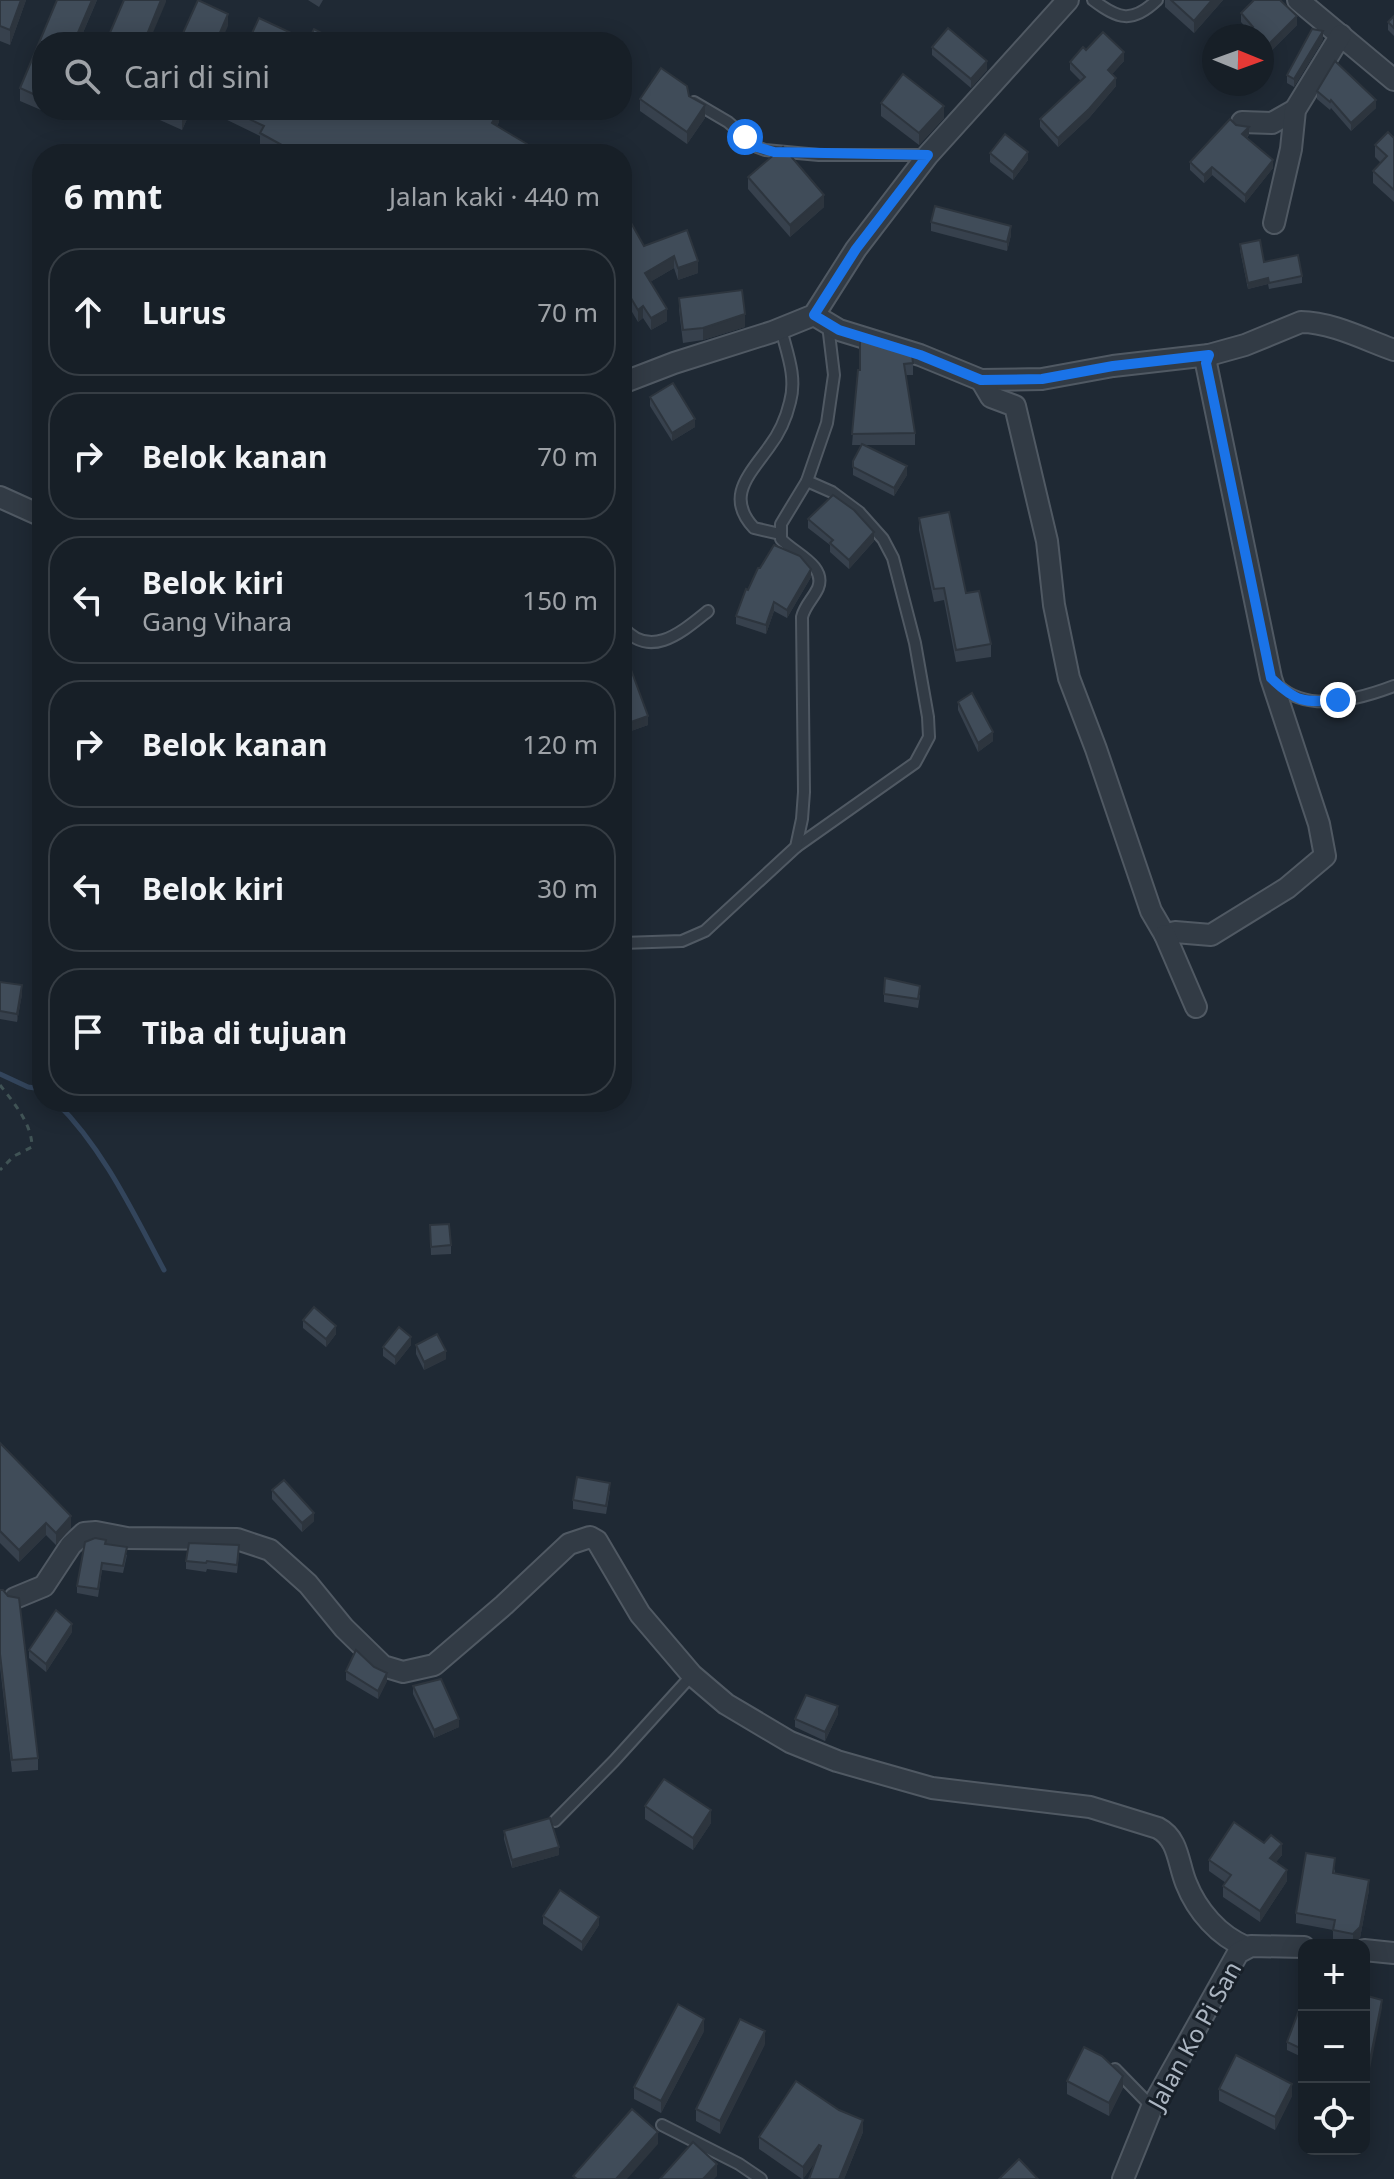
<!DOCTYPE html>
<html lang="id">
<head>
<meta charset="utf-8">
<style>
	body { margin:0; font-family:"Noto Sans",sans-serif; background:#20272f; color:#f1f3f6 }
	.controls { position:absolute; right:24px; bottom:24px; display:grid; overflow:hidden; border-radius:16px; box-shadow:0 4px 20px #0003 }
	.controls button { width:72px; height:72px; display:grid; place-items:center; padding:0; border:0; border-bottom:2px solid #363d44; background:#171f27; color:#f1f3f6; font:40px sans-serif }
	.compass { position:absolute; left:1202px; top:24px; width:72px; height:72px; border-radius:50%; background:#171f27; box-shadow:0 4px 20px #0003; rotate:91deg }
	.stop { position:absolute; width:24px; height:24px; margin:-18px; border:6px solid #1a73e8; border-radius:50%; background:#fff }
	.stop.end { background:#1a73e8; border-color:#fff; box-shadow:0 2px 8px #0008 }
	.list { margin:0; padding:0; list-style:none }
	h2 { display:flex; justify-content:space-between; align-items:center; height:104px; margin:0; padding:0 32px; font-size:34px }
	h2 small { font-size:26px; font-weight:400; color:#9ea2a7 }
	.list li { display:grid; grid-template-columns:52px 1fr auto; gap:24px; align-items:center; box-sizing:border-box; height:128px; margin:0 16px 16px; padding:0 16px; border:2px solid #363d44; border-radius:32px }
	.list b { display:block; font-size:30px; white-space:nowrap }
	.list p { margin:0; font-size:26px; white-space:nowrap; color:#9ea2a7 }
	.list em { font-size:26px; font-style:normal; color:#9ea2a7 }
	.icon { flex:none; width:44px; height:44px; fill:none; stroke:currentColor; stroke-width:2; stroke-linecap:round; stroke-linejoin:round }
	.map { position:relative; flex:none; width:1394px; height:2179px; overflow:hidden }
	.search { position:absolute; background:#171f27; box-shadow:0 4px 20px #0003; left:32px; top:32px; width:600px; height:88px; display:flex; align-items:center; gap:20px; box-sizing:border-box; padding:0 28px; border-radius:32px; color:#9ea2a7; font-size:30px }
	.panel { position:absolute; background:#171f27; box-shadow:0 4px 20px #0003; left:32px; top:144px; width:600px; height:968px; border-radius:32px }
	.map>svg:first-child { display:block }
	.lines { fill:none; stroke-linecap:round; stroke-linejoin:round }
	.stream { stroke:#33455c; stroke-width:5 }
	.service-casing { stroke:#505963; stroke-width:14 }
	.minor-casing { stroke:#505963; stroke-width:24 }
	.path { stroke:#405355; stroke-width:3; stroke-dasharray:6 6; stroke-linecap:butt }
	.service { stroke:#323b45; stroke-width:10 }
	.minor { stroke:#323b45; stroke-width:20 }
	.wall { fill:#37414d }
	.shaded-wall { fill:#2d353e }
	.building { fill:#404c59; stroke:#2d353e; stroke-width:2 }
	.route { stroke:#1a73e8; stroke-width:10 }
	.labels { text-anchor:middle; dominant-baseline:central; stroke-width:6; stroke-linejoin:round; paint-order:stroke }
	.street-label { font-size:24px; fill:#acb6c2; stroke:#182029 }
</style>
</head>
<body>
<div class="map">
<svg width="1394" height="2179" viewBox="0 0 1394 2179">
	<rect width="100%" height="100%" fill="#1f2934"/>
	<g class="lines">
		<g class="stream">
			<polyline points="0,1074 28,1087 42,1089"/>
			<path d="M56,1102C103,1148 133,1212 164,1270"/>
		</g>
		<defs>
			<g id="service">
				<path d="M1093,0C1118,19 1132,24 1157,0"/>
				<polyline points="694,102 728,122 757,147 765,150 819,155 926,155"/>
				<path d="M780,534L754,528C725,497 749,475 769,447C779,434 786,419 790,402C797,377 787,353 781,329"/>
				<path d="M622,626C650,661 683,631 708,611"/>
				<path d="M1279,686C1308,713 1360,699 1394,686"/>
				<polyline points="796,847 915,763 929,737 928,717 915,643 893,558 883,539 859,512 832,492 807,481"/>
				<path d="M622,943L682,941L705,931L796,847L802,819L804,792L802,617C805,605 813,599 818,588C827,565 793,553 781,539V524L807,481L827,423L834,375L828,325"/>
				<polyline points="555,1821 614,1761 692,1675"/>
				<polyline points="1115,2069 1152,2107"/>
				<polyline points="662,2125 739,2164 761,2179"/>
			</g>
			<g id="minor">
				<polyline points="1298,0 1394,80"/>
				<polyline points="1242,122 1272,123 1295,110"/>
				<polyline points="1274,223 1291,149 1295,110 1341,35"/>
				<path d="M814,315L839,330L920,355L981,380L1042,379L1113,366L1209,355L1245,345L1301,322C1331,322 1366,340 1394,350"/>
				<polyline points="981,380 991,397 1015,406 1047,541 1054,605 1069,678 1096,749 1151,911 1165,935 1175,932 1211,935 1287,888 1325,856 1319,824 1271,678 1206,363 1209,355"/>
				<polyline points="622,383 674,363 772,332 814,315 856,249 928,155 1068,0"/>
				<polyline points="0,497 42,516"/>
				<polyline points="1165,935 1196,1007"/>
				<path d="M15,1598L44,1586L71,1545L84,1533L96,1532L127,1538L237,1539L270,1550L308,1584L344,1628L383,1666L403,1672L434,1665L504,1605L569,1544L590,1537L597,1541L640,1614L692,1675L726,1704L790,1742L837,1761L932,1788L1090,1807L1158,1828C1179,1839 1178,1864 1186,1883C1197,1911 1219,1936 1246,1947"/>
				<polyline points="1364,1950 1394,1953"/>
				<polyline points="1123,2179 1152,2107 1238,1953 1251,1946 1304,1947"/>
			</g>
		</defs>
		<use href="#service" class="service-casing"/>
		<use href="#minor" class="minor-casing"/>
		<path class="path" d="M0,1085C14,1103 32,1124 32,1147L14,1156L0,1170"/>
		<use href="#service" class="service"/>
		<use href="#minor" class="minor"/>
	</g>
	<g class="wall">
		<polygon points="0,0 26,0 10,45 0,41"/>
		<polygon points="57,0 97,0 79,42 42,42 42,110 50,110 48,113 20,101 20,88"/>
		<polygon points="308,0 323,0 319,7"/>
		<polygon points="1165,0 1223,0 1194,33 1165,7"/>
		<polygon points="1241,13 1297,25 1266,56 1268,67 1262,74 1262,36 1249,31 1241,22"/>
		<polygon points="1394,16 1394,36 1388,30 1388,22"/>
		<polygon points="1323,40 1294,87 1287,83 1287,75"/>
		<polygon points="932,47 987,70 971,88 932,55"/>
		<polygon points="1086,50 1124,61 1112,74 1116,86 1089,118 1058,147 1040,127 1040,119 1081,81 1070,70 1070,62"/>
		<polygon points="1317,91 1376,108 1351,131 1331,108 1330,110 1317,99"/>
		<polygon points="640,99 705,118 687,144 640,111"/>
		<polygon points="881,103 944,118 919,145 881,116"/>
		<polygon points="151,110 191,110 182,130 151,116"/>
		<polygon points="219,110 499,110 499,122 497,126 527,154 276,154 260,145 260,136 219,116"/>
		<polygon points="1236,125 1249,135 1247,138 1273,168 1245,203 1212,175 1204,183 1190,170 1190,162"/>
		<polygon points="1394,138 1394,202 1373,183 1373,171 1381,163 1375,157 1375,145"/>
		<polygon points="990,153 1028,160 1013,180 990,162"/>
		<polygon points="748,177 824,207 790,237 748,189"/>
		<polygon points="622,215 627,223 644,246 687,230 698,273 678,280 674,268 650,282 667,321 651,330 643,318 638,322 622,295"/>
		<polygon points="931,222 1011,235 1007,251 931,231"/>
		<polygon points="1240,244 1264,262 1302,276 1302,283 1269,289 1268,284 1248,289 1240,250"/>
		<polygon points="679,298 745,327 703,340 683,343 679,310"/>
		<polygon points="913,363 913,375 906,375 915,433 915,445 863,445 907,475 894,496 853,475 853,461 861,445 852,445 858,370"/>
		<polygon points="650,397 695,427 672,441 650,406"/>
		<polygon points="919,518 991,644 991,657 956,662 944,600 934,602 919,530"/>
		<polygon points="808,519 874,541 849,569 830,552 830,545 808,528"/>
		<polygon points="811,577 787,618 774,611 766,634 736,624 736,616 748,590"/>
		<polygon points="622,670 648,725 631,731 622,710"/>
		<polygon points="958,702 993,741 978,752 958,710"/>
		<polygon points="0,982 22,994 17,1022 0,1019"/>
		<polygon points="884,994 920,995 918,1008 884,1002"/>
		<polygon points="430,1225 451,1245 451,1254 431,1255"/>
		<polygon points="303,1320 336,1334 326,1347 303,1328"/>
		<polygon points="411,1345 395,1365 383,1356 383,1347"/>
		<polygon points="416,1345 446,1359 424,1370 416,1354"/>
		<polygon points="0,1443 71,1528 56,1545 46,1535 19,1562 0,1543"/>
		<polygon points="272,1490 314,1521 302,1532 272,1499"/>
		<polygon points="610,1491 606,1514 573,1509 573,1500"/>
		<polygon points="106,1544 127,1555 123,1573 102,1570 98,1597 77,1593 77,1586"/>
		<polygon points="239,1554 237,1573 207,1569 206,1572 186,1569 186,1561"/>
		<polygon points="0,1590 8,1596 38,1758 38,1770 12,1772 0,1666"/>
		<polygon points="72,1632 46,1672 29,1658 29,1650"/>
		<polygon points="374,1667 387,1681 378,1699 346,1680 346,1671"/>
		<polygon points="413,1686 459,1727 434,1738 413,1694"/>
		<polygon points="838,1714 825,1741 795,1727 795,1719"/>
		<polygon points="645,1806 711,1823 693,1850 645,1819"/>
		<polygon points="504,1831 559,1855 512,1868 504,1839"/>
		<polygon points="1264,1843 1282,1855 1276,1862 1287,1881 1260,1922 1223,1897 1223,1886 1226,1883 1209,1871 1209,1860"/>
		<polygon points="1335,1869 1335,1873 1369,1890 1360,1938 1353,1944 1333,1941 1333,1930 1296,1923 1296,1913"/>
		<polygon points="543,1916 599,1925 582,1951 543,1924"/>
		<polygon points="1304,1997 1304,2058 1287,2050 1287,2042"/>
		<polygon points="704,2031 661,2113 634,2099 634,2087"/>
		<polygon points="765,2044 720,2134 696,2121 696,2109"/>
		<polygon points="1067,2081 1123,2088 1109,2116 1067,2094"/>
		<polygon points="1219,2089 1292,2096 1275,2130 1219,2101"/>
		<polygon points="863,2132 844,2179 809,2179 815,2162 803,2179 802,2179 759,2149 759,2137"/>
	</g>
	<g class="shaded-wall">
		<polygon points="21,0 26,0 10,45 10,30"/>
		<polygon points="92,0 97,0 79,42 74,42"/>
		<polygon points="161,0 166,0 166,2 149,42 144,42"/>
		<polygon points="1212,0 1223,0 1194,33 1194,21"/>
		<polygon points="228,14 228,26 221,42 216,42"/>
		<polygon points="1297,16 1297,25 1262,60 1262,51"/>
		<polygon points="1323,31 1323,40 1294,87 1294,79"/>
		<polygon points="1124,52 1124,61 1108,79 1108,70"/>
		<polygon points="1268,59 1268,67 1262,74 1262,65"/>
		<polygon points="987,61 987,70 971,88 971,79"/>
		<polygon points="1116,78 1116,86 1089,118 1058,147 1058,138"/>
		<polygon points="1376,100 1376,108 1351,131 1351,123"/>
		<polygon points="705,105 705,118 687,144 687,132"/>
		<polygon points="944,106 944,118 919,145 919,133"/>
		<polygon points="185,110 191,110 182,130 182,117"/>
		<polygon points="499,110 499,122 492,134 492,123"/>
		<polygon points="1249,127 1249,135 1242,142 1242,134"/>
		<polygon points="527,144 527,154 521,154"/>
		<polygon points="1028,152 1028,160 1013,180 1013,172"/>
		<polygon points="1273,160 1273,168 1245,203 1245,195"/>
		<polygon points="1212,167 1212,175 1204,183 1204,175"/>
		<polygon points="824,195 824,207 790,237 790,225"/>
		<polygon points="1011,226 1011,235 1007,251 1007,242"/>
		<polygon points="674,256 674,268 645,285 645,273"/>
		<polygon points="698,261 698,273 678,280 678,268"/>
		<polygon points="1268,278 1268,284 1248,289 1248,283"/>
		<polygon points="643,306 643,318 638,322 638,310"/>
		<polygon points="667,309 667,321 651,330 651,318"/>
		<polygon points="745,314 745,327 703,340 703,328"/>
		<polygon points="695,419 695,427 672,441 672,433"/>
		<polygon points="907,466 907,475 894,496 894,488"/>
		<polygon points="874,532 874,541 849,569 849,560"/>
		<polygon points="811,569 811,577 787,618 787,610"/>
		<polygon points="774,602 774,611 766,634 766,625"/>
		<polygon points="648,716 648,725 631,731 631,722"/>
		<polygon points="993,732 993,741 978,752 978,743"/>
		<polygon points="22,985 22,994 17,1022 17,1014"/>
		<polygon points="336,1326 336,1334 326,1347 326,1339"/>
		<polygon points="411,1337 411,1345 395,1365 395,1357"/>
		<polygon points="446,1351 446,1359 424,1370 424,1362"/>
		<polygon points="314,1513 314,1521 302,1532 302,1523"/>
		<polygon points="71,1516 71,1528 56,1545 56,1533"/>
		<polygon points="46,1523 46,1535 19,1562 19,1550"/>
		<polygon points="72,1624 72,1632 46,1672 46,1664"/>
		<polygon points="387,1673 387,1681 378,1699 378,1691"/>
		<polygon points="838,1706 838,1714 825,1741 825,1732"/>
		<polygon points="459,1719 459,1727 434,1738 434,1730"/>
		<polygon points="711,1810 711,1823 693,1850 693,1838"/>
		<polygon points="1282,1844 1282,1855 1270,1869 1270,1858"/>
		<polygon points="559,1847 559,1855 512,1868 512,1860"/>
		<polygon points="1287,1870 1287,1881 1260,1922 1260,1911"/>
		<polygon points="1369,1880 1369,1890 1360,1938 1353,1944 1353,1934"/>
		<polygon points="599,1917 599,1925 582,1951 582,1942"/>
		<polygon points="1382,2000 1382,2008 1364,2099 1364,2090"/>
		<polygon points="704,2019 704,2031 661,2113 661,2101"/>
		<polygon points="765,2031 765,2044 720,2134 720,2121"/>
		<polygon points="1123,2076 1123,2088 1109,2116 1109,2103"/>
		<polygon points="1292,2084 1292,2096 1275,2130 1275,2117"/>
		<polygon points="863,2120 863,2132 844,2179 839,2179"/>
		<polygon points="658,2132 658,2144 627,2179 616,2179"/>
		<polygon points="819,2145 819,2157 803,2179 803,2167"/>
		<polygon points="717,2164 717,2176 714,2179 703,2179"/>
	</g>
	<g class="building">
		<polygon points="0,0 21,0 10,30 0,26"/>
		<polygon points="57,0 92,0 74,42 42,42 42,98 20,88"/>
		<polygon points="124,0 161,0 144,42 106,42"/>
		<polygon points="198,0 228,14 216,42 179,42"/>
		<polygon points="1171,0 1212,0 1194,21"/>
		<polygon points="1254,0 1280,0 1297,16 1262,51 1262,36 1244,36 1253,27 1241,13"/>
		<polygon points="1394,16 1394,28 1388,22"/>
		<polygon points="259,18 308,41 314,29 339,42 248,42"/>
		<polygon points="948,28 987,61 971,79 932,47"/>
		<polygon points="1312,29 1323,31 1294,79 1287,75"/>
		<polygon points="1103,32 1124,52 1108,70 1116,78 1089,109 1058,138 1040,119 1085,77 1070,62 1083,47 1086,50"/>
		<polygon points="1262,53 1268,59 1262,65"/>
		<polygon points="1335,61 1376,100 1351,123 1331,100 1330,102 1317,91"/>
		<polygon points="661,68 687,86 689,96 705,105 687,132 640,99"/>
		<polygon points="903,74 944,106 919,133 881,103"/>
		<polygon points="166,110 185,110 182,117"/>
		<polygon points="230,110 499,110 492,123 527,144 521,154 298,154 260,133 264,126"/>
		<polygon points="1230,119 1236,125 1249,127 1242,134 1273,160 1245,195 1212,167 1204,175 1190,162"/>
		<polygon points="1388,132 1394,138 1394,190 1373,171 1387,156 1375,145"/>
		<polygon points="1005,134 1028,152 1013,172 990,153"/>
		<polygon points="783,147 824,195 790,225 748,177"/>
		<polygon points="584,148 587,154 575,154"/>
		<polygon points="935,206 1011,226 1007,242 931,222"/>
		<polygon points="622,215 627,223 630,221 644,246 687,230 698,261 678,268 674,256 645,273 667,309 651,318 643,306 638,310 622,283"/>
		<polygon points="1260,240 1264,262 1298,255 1302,276 1269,283 1268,278 1248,283 1240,244"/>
		<polygon points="742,290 745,314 703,328 683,330 679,298"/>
		<polygon points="860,339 912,355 913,363 904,364 915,433 852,434 858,370 860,370"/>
		<polygon points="673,383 695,419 672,433 650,397"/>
		<polygon points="862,444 907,466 894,488 853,467 853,461"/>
		<polygon points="833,495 854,510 874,532 849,560 830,543 833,540 808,519"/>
		<polygon points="949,512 966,593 979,591 991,644 956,650 944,588 934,589 919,518"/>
		<polygon points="774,545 800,556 811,569 787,610 774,602 766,625 736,616 746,589 748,590 758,568 760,568"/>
		<polygon points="630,667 648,716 631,722 622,701 622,670"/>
		<polygon points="972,693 993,732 978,743 958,702"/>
		<polygon points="885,978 920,986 918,999 884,994"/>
		<polygon points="0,982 22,985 17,1014 0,1011"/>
		<polygon points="449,1224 451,1245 431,1247 430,1225"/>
		<polygon points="314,1307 336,1326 326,1339 303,1320"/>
		<polygon points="399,1327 411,1337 395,1357 383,1347"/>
		<polygon points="437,1334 446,1351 424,1362 416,1345"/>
		<polygon points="0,1443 71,1516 56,1533 46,1523 19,1550 0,1531"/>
		<polygon points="577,1477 610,1483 606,1506 573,1500"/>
		<polygon points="284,1480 314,1513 302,1523 272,1490"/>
		<polygon points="95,1538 106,1540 105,1544 127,1547 123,1566 102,1563 98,1589 77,1586 85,1542"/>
		<polygon points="189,1543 239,1545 237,1565 207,1561 206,1563 186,1561"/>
		<polygon points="0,1590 3,1590 8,1596 19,1598 38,1758 12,1760 0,1654"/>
		<polygon points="56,1610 72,1624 46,1664 29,1650"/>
		<polygon points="356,1650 374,1667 387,1673 378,1691 346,1671"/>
		<polygon points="441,1679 459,1719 434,1730 413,1686"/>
		<polygon points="806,1695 838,1706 825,1732 795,1719"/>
		<polygon points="664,1779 711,1810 693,1838 645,1806"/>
		<polygon points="550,1818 559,1847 512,1860 504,1831"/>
		<polygon points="1234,1822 1264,1843 1271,1835 1282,1844 1270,1858 1287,1870 1260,1911 1223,1886 1231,1875 1209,1860"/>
		<polygon points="1306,1853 1335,1858 1333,1873 1369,1880 1360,1927 1353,1934 1333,1930 1335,1920 1296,1913"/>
		<polygon points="560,1890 599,1917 582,1942 543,1916"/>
		<polygon points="1364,1995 1382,2000 1364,2090"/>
		<polygon points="1304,1997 1304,2050 1287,2042"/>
		<polygon points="678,2004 704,2019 661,2101 634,2087"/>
		<polygon points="740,2019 765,2031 720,2121 696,2109"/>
		<polygon points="1084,2047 1102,2056 1123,2076 1109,2103 1067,2081"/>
		<polygon points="1236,2055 1292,2084 1275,2117 1219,2089"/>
		<polygon points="796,2081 839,2110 863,2120 839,2179 809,2179 821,2146 819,2145 803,2167 759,2137"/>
		<polygon points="632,2109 658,2132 616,2179 577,2179 573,2176"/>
		<polygon points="693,2142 717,2164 703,2179 660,2179"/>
		<polygon points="1019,2159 1038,2179 999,2179"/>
	</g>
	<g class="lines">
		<path class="route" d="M745,137L757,147L774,152L928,155L856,249L814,315L839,330L920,355L981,380L1042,379L1113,366L1209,355L1206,363L1271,678C1296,702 1304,703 1338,700"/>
	</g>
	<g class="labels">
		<g class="street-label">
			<text transform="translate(1194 2035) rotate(-61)">Jalan Ko Pi San</text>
		</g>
	</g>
</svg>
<div class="controls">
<button>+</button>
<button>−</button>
<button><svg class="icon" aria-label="locate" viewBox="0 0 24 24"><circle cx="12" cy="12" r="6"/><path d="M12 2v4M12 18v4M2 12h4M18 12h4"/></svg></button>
</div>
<svg class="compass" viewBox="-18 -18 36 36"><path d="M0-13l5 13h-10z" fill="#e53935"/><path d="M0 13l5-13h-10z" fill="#9ea2a7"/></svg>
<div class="stop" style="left:745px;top:137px"></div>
<div class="stop end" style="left:1338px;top:700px"></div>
<div class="search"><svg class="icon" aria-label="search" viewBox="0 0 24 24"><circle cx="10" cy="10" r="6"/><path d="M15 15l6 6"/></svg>Cari di sini</div>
<section class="panel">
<h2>6 mnt<small>Jalan kaki · 440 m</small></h2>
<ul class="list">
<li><svg class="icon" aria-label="ahead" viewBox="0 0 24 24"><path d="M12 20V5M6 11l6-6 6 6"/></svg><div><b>Lurus</b></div><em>70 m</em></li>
<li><svg class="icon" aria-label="right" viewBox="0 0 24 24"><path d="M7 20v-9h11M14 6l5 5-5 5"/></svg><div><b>Belok kanan</b></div><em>70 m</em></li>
<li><svg class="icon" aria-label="left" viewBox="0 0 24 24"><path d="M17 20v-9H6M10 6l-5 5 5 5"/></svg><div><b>Belok kiri</b><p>Gang Vihara</p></div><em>150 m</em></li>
<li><svg class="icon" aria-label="right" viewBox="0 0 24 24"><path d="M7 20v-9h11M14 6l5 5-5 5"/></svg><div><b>Belok kanan</b></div><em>120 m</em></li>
<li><svg class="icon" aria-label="left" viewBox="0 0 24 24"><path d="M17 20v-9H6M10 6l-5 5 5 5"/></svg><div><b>Belok kiri</b></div><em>30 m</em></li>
<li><svg class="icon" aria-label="arrive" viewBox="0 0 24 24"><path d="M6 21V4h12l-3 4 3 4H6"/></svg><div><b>Tiba di tujuan</b></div></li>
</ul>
</section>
</div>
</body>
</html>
